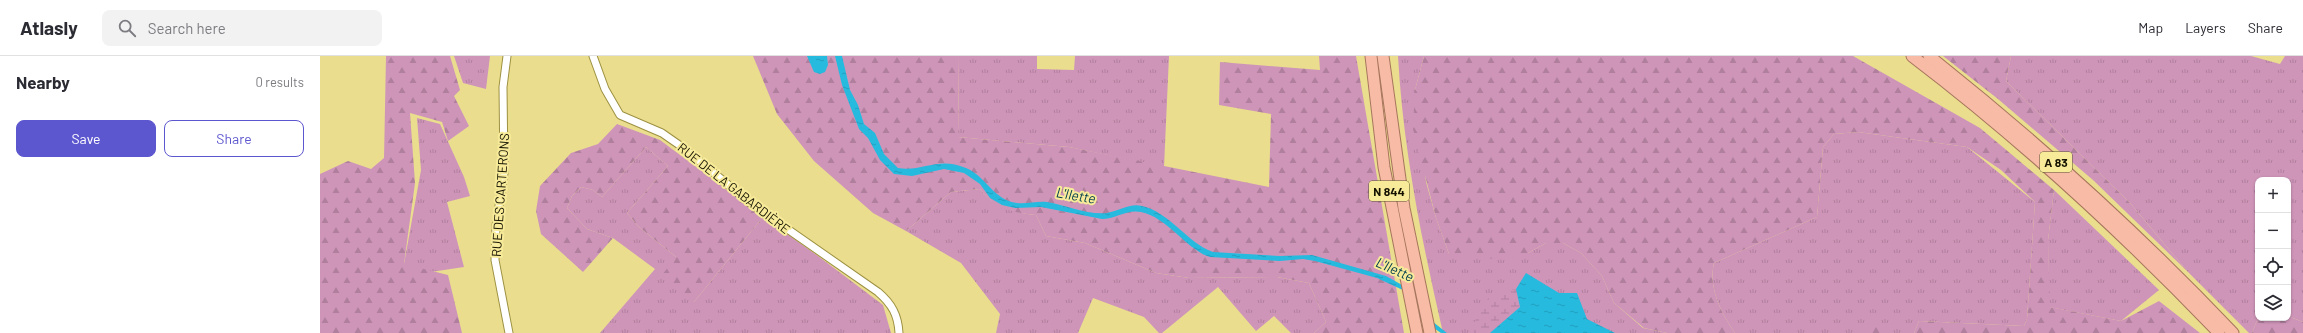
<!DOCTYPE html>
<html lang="en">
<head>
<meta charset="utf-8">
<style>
	body { margin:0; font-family:Barlow,sans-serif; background:#f2f2f3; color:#2b2b33 }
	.controls { position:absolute; right:12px; bottom:12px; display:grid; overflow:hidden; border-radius:8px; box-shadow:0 1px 3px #0004 }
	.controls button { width:36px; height:36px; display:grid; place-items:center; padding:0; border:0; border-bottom:1px solid #e1e1e2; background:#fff; color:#2b2b33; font:20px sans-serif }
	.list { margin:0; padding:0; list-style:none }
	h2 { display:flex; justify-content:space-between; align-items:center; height:52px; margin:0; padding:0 16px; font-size:17px }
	h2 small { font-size:13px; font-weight:400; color:#7c7c81 }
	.actions { display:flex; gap:8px; padding:12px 16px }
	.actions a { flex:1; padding:9px 0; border:1px solid #5d57cf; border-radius:8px; text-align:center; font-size:14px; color:#5d57cf }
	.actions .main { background:#5d57cf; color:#fff }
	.icon { flex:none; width:22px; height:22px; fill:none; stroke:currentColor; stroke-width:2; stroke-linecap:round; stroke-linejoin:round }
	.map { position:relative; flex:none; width:1983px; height:277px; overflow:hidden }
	header { display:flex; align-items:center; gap:24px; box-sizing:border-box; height:56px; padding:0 20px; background:#fff; border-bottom:1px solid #e1e1e2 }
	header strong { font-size:19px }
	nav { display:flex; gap:22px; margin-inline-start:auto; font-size:14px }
	.search { width:280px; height:36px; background:#f2f2f3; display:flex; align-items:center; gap:10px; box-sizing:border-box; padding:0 14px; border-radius:8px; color:#7c7c81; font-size:15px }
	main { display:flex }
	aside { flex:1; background:#fff }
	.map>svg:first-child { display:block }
	.grass { fill:url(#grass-tufts) }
	.forest { fill:url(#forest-firs) }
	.wetland { fill:url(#wetland-marsh) }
	.water { fill:url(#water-ripples) }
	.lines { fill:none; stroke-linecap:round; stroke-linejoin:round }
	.minor-casing { stroke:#9d9142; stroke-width:9 }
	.trunk-casing { stroke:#a7755d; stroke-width:13 }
	.minor { stroke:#fff; stroke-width:7 }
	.trunk { stroke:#f7bba6; stroke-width:11 }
	.labels { text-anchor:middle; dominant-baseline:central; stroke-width:4; stroke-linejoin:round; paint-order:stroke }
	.shield { fill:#f7eb9a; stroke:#59532e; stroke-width:1 }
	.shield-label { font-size:12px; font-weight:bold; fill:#151200 }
	.street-label { font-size:13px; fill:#151200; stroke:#f7eb9a }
	.water-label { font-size:14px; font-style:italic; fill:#003d4d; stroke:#f7eb9a }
</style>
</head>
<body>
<header>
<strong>Atlasly</strong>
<div class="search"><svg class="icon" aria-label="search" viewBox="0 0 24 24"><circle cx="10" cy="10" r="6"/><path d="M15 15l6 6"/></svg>Search here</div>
<nav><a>Map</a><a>Layers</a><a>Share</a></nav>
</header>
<main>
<aside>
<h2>Nearby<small>0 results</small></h2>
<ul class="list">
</ul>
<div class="actions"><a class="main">Save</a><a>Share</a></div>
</aside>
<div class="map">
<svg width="1983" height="277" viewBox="0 0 1983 277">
	<defs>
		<pattern id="grass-tufts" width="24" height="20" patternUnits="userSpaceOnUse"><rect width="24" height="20" fill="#ce95b9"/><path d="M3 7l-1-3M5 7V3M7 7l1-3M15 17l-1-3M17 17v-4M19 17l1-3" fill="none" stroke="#b07f9d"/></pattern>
		<pattern id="forest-firs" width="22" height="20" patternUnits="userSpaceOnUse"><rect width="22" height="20" fill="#ce95b9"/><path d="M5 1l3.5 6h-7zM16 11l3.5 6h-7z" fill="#b07f9d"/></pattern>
		<pattern id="wetland-marsh" width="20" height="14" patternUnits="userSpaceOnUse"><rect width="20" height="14" fill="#ce95b9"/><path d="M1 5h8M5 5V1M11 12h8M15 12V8" fill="none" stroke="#b07f9d"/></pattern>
		<pattern id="water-ripples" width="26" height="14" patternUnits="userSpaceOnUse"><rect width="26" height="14" fill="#26badf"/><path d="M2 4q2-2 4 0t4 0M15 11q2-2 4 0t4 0" fill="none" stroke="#219fbe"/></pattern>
	</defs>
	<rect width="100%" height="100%" fill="#eadd8e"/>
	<g class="grass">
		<polygon points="134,0 170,0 166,33 143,27"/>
		<polygon points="639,0 717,0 717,13 754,14 755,0 849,0 844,111 749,91 638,81"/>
		<path d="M1078,0H1104L1095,34L1106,126L1116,162L1129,198L1208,197L1226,187H1243L1261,197L1282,220L1294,247L1323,272L1347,277H1123C1102,186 1083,93 1078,0Z"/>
		<polygon points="1691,0 1931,0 1960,8 1965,0 1983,0 1983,266 1968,260 1968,124 1938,124 1938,262 1932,277 1929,277 1867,215 1811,148 1686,25"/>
		<polygon points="97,62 120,68 144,121 150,140 127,146 144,211 84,220 84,208 101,114"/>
		<path d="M1538,76L1647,91L1715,146L1707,263L1704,270L1599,265L1594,277H1415C1401,257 1388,232 1394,207L1497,161L1503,91L1514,78Z"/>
		<polygon points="326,91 348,110 307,157 319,171 356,201 374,246 443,161 498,200 563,249 571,277 280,277 335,213 293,182 267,173 247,152 252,140 261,131 273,134 282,141"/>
		<path d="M660,133C673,150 694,157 716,159L726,180L765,187L836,217L869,222L957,221L989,227L1006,266L994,277H971L954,260L936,275L898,231L842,277H839L824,261L773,242L758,277H676L680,258L641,207L586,175L631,136Z"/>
		<polygon points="1734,134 1839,234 1801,265 1729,251 1728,184"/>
	</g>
	<g class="forest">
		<polygon points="66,0 130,0 140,34 134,40 149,70 128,85 122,66 90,57 95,127 84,208 128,219 142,277 0,277 0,118 28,105 51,113 64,102"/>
		<path d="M433,0H639L638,81L749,91L949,131L951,58L899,49L900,6L1000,14L999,0H1036L1084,277H994L1006,266L989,227L957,221L869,222L836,217L765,187L726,180L716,159C692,157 675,152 660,133L631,136L586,175L553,157L494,105L457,58Z"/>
		<path d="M1104,0H1533L1660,72L1734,134L1728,184L1730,251L1801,265L1839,245L1880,277H1594L1599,265L1704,270L1707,263L1715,146L1681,114L1647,91L1538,76L1514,78L1503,91L1497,161L1394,207C1388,232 1401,257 1415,277H1347L1324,272L1294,247L1282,220L1261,197L1243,187H1226L1208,197L1184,204L1129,198L1116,162L1093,73L1095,34Z"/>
		<polygon points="1623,0 1691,0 1686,25 1811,148 1867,215 1773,124 1678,43"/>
		<polygon points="297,68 340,84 443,161 374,246 342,219 356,201 319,171 307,157 348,110 326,91 282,141 273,134 261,131 252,140 247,152 267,173 293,182 263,216 221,178 216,155 220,130 251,97 278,88"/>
		<polygon points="1968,260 1983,266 1983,277 1932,277 1938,262 1968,262"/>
		<polygon points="1555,268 1568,277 1544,277"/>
	</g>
	<polygon class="wetland" points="1196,233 1201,251 1170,277 1148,277 1170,239"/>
	<g class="water">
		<polygon points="487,0 507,0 508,9 505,16 500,18 494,16"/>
		<path d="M515,0H522L530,34L538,49L544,68L555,77L564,98L578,112C603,116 618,100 646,112C667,121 673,144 697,147C707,148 717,145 727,146C746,149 767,159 787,157C799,155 810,147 822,150C851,157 867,187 893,196L960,200L992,199L1066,220L1100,239L1098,254L1127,277H1121L1092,257L1085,235L1057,222L995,205L983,203L960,205L890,201C867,194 847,161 821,156C807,153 795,163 782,163L721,151L695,152L682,149L670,142L660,128L644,117L624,113L592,120L574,118L560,104L548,82L539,73L522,29Z"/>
		<polygon points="1206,217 1239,237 1257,237 1267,263 1295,277 1170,277 1200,251 1196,233"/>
	</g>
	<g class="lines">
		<defs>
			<g id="minor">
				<polyline points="187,0 183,31 184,117 176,170 175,204 189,277"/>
				<path d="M273,0L285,33L300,59L342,77L365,93L430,147L558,236C572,248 578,259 579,277"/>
			</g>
			<g id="trunk">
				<polyline points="1051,0 1064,111 1097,277"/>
				<polyline points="1063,0 1084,152 1110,277"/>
				<path d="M1592,0C1701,83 1804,178 1899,277"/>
				<path d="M1609,0C1716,85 1819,178 1913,277"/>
			</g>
		</defs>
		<use href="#minor" class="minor-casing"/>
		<use href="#trunk" class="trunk-casing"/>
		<use href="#minor" class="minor"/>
		<use href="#trunk" class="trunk"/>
	</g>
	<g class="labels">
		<g class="shield">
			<rect x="1720" y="96" width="32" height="20" rx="3"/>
			<rect x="1049" y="125" width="40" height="20" rx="3"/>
		</g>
		<g class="shield-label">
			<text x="1736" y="106">A 83</text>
			<text x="1069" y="135">N 844</text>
		</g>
		<g class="street-label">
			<text transform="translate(414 132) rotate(38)">RUE DE LA GABARDIÈRE</text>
			<text transform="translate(180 139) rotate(-86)">RUE DES CARTERONS</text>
		</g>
		<g class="water-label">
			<text transform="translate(756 139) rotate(10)">L'Ilette</text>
			<text transform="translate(1075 213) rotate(24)">L'Ilette</text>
		</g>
	</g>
</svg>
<div class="controls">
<button>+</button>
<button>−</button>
<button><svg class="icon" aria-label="locate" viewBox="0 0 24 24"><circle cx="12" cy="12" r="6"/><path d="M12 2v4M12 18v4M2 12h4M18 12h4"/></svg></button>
<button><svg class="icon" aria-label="layers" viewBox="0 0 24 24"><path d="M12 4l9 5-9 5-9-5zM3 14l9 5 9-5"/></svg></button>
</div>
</div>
</main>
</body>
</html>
